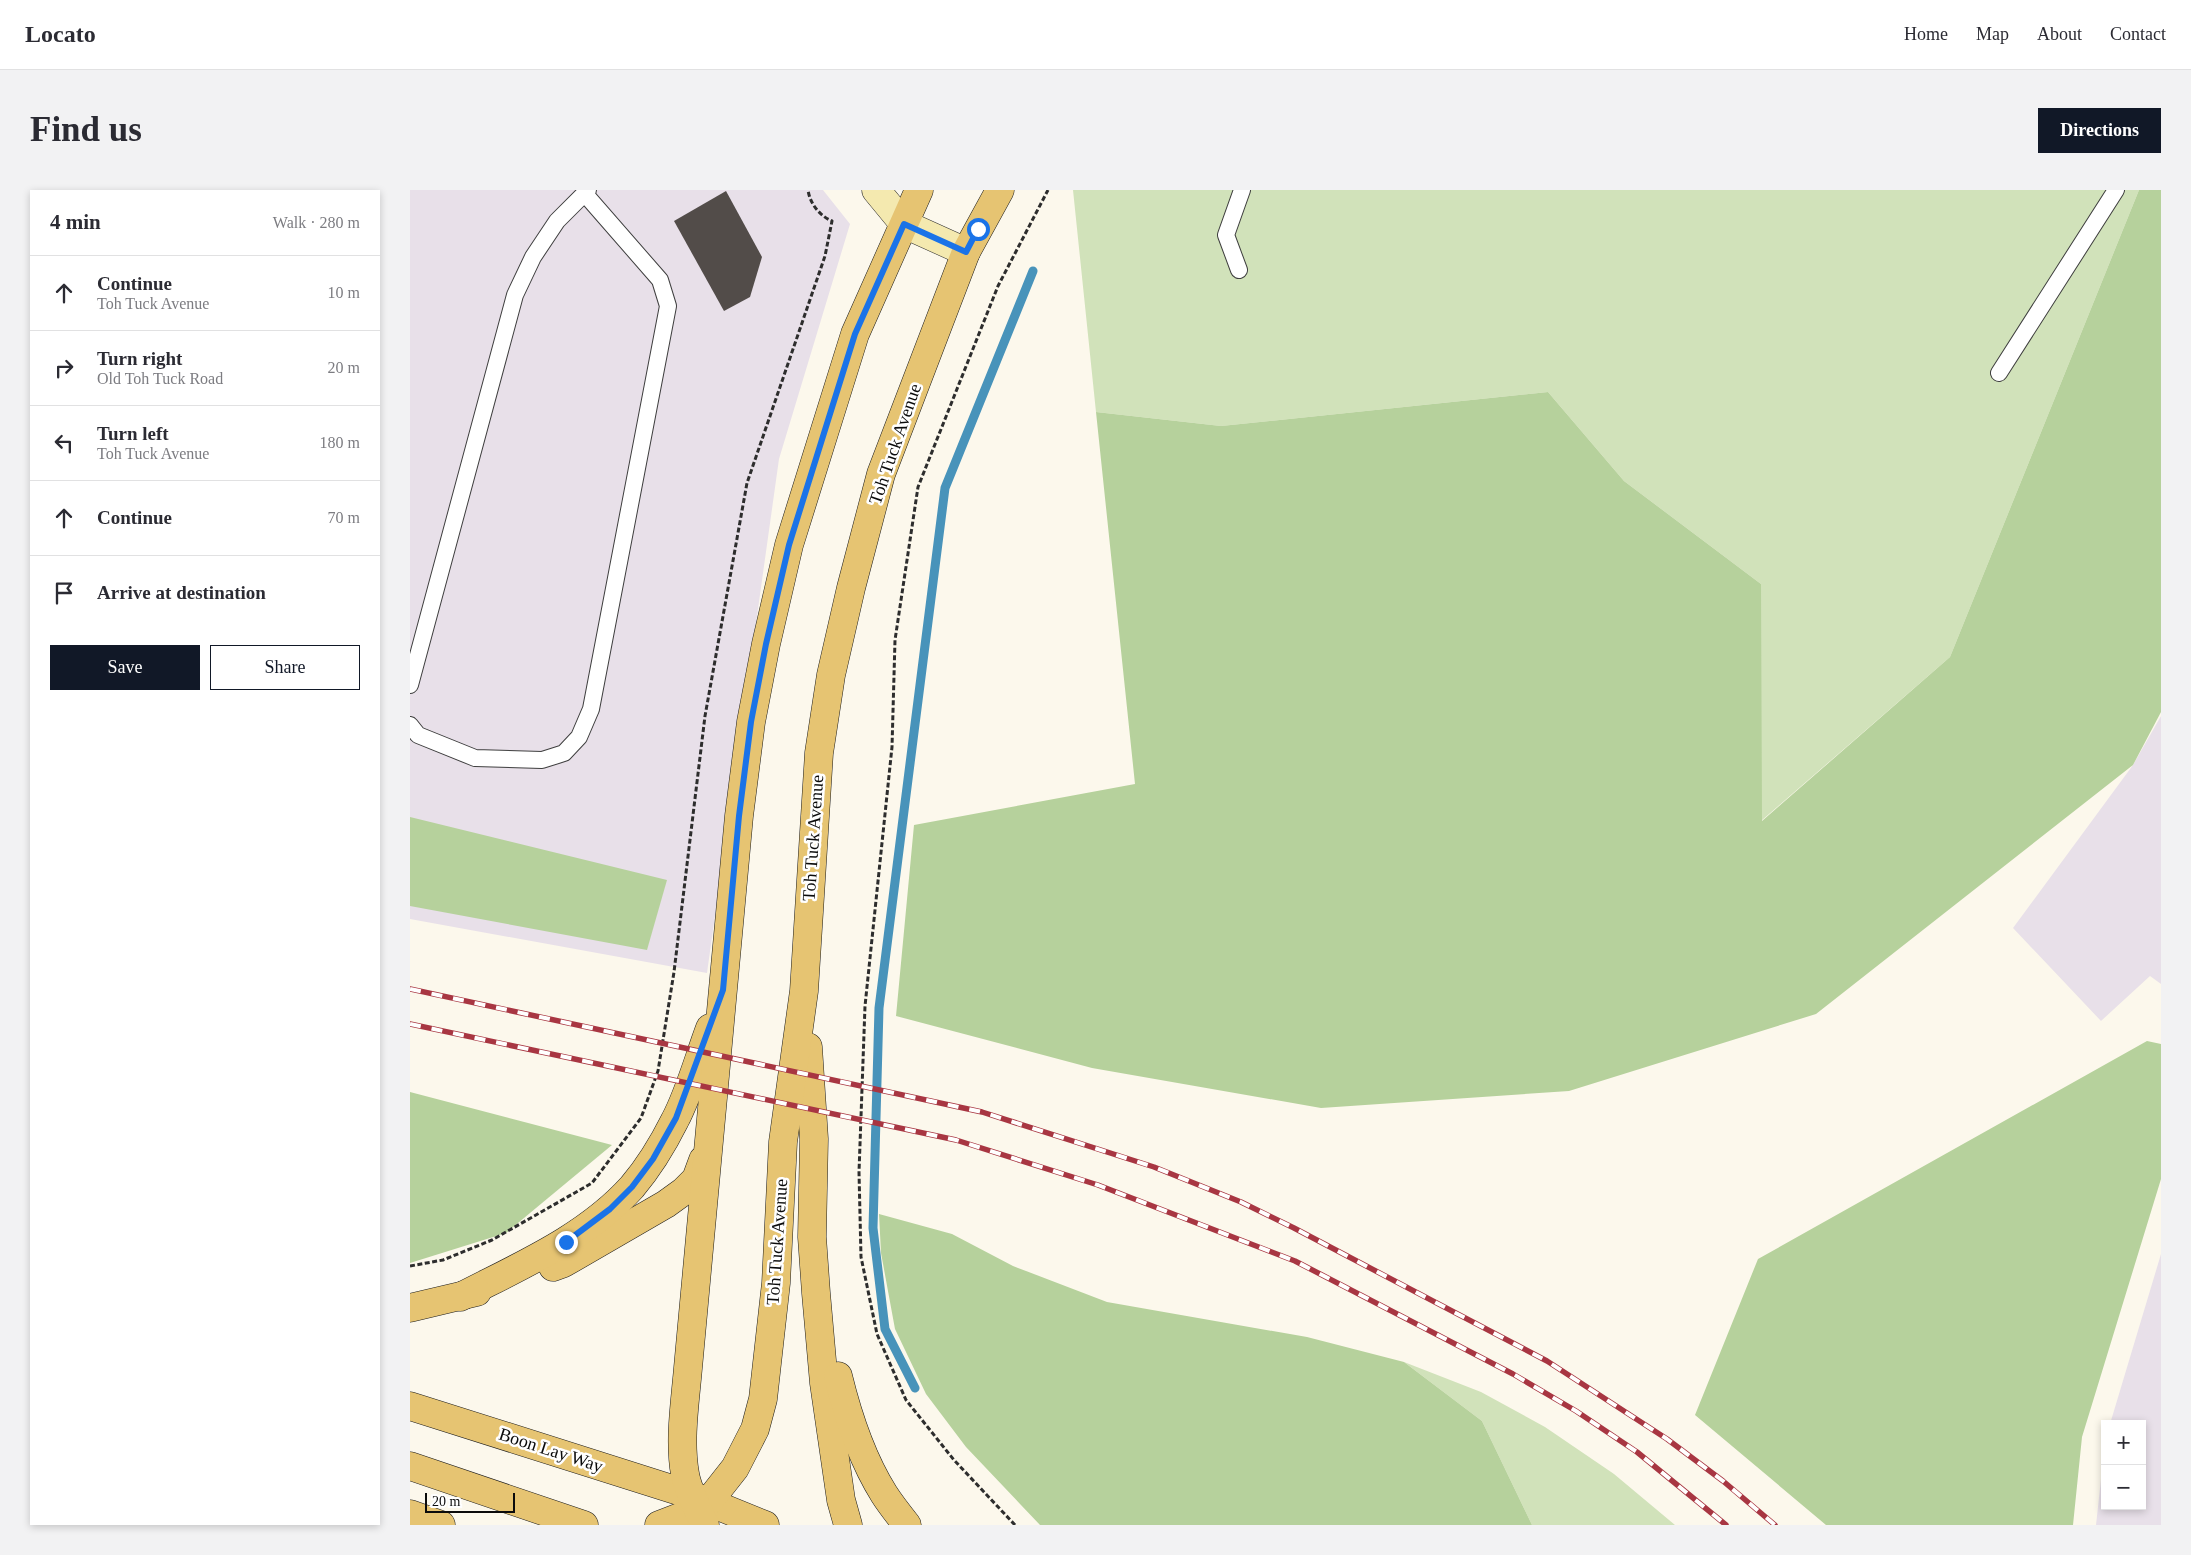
<!DOCTYPE html>
<html lang="en">
<head>
<meta charset="utf-8">
<style>
	body { margin:0; font-family:Georgia,serif; background:#f2f2f3; color:#2b2b33 }
	.controls { position:absolute; right:15px; bottom:15px; display:grid; overflow:hidden; border-radius:0px; box-shadow:0 2px 8px #0003 }
	.controls button { width:45px; height:45px; display:grid; place-items:center; padding:0; border:0; border-bottom:1px solid #e1e1e2; background:#fff; color:#2b2b33; font:25px sans-serif }
	.scale { position:absolute; left:15px; bottom:12px; width:90px; box-sizing:border-box; padding-left:5px; border:2px solid #0b0b0b; border-top:0; font-size:14px; line-height:18px; white-space:nowrap; color:#0b0b0b; -webkit-text-stroke:4px #fff; paint-order:stroke }
	.stop { position:absolute; width:15px; height:15px; margin:-11px; border:4px solid #1a73e8; border-radius:50%; background:#fff }
	.stop.end { background:#1a73e8; border-color:#fff; box-shadow:0 1px 5px #0008 }
	.list { margin:0; padding:0; list-style:none }
	h2 { display:flex; justify-content:space-between; align-items:center; height:65px; margin:0; padding:0 20px; font-size:21px }
	h2 small { font-size:16px; font-weight:400; color:#7c7c81 }
	.list li { display:grid; grid-template-columns:32px 1fr auto; gap:15px; align-items:center; box-sizing:border-box; height:75px; padding:0 20px; border-top:1px solid #e1e1e2 }
	.list b { display:block; font-size:19px; white-space:nowrap }
	.list p { margin:0; font-size:16px; white-space:nowrap; color:#7c7c81 }
	.list em { font-size:16px; font-style:normal; color:#7c7c81 }
	.actions { display:flex; gap:10px; padding:15px 20px }
	.actions a { flex:1; padding:11px 0; border:1px solid #111827; border-radius:0px; text-align:center; font-size:18px; color:#111827 }
	.actions .main { background:#111827; color:#fff }
	.icon { flex:none; width:28px; height:28px; fill:none; stroke:currentColor; stroke-width:2; stroke-linecap:round; stroke-linejoin:round }
	.map { position:relative; flex:none; width:1751px; height:1335px; overflow:hidden; border-radius:0px }
	header { display:flex; align-items:center; gap:30px; box-sizing:border-box; height:70px; padding:0 25px; background:#fff; border-bottom:1px solid #e1e1e2 }
	header strong { font-size:24px }
	nav { display:flex; gap:28px; margin-inline-start:auto; font-size:18px }
	.intro { display:flex; align-items:center; justify-content:space-between; box-sizing:border-box; height:120px; padding:0 30px }
	h1 { margin:0; font-size:35px }
	.button { padding:12px 22px; border-radius:0px; background:#111827; color:#fff; font-size:18px; font-weight:700 }
	main { display:flex; gap:30px; padding:0 30px }
	aside { flex:1; background:#fff; border-radius:0px; box-shadow:0 2px 8px #0003 }
	.map>svg:first-child { display:block }
	.industrial { fill:#e8e0e9 }
	.green { fill:#d1e2ba }
	.forest { fill:#b6d19c }
	.lines { fill:none; stroke-linecap:round; stroke-linejoin:round }
	.stream { stroke:#4893ba; stroke-width:9 }
	.building { fill:#524c49 }
	.lane-casing { stroke:#3e3e3e; stroke-width:18 }
	.secondary-casing { stroke:#2d2d2d; stroke-width:29 }
	.primary-casing { stroke:#1c1c1c; stroke-width:29 }
	.path { stroke:#2d2d2d; stroke-width:3; stroke-dasharray:5 2.5; stroke-linecap:butt }
	.lane { stroke:#fff; stroke-width:16 }
	.secondary { stroke:#f4e9af; stroke-width:28 }
	.primary { stroke:#e6c472; stroke-width:28 }
	.rail-casing { stroke:#a83642; stroke-width:5.5 }
	.rail { stroke:#fff; stroke-width:4; stroke-dasharray:11; stroke-linecap:butt }
	.route { stroke:#1a73e8; stroke-width:6 }
	.labels { text-anchor:middle; dominant-baseline:central; stroke-width:5; stroke-linejoin:round; paint-order:stroke }
	.street-label { font-size:18px; fill:#0b0b0b; stroke:#fff }
</style>
</head>
<body>
<header>
<strong>Locato</strong>
<nav><a>Home</a><a>Map</a><a>About</a><a>Contact</a></nav>
</header>
<div class="intro"><h1>Find us</h1><a class="button">Directions</a></div>
<main>
<aside>
<h2>4 min<small>Walk · 280 m</small></h2>
<ul class="list">
<li><svg class="icon" aria-label="ahead" viewBox="0 0 24 24"><path d="M12 20V5M6 11l6-6 6 6"/></svg><div><b>Continue</b><p>Toh Tuck Avenue</p></div><em>10 m</em></li>
<li><svg class="icon" aria-label="right" viewBox="0 0 24 24"><path d="M7 20v-9h11M14 6l5 5-5 5"/></svg><div><b>Turn right</b><p>Old Toh Tuck Road</p></div><em>20 m</em></li>
<li><svg class="icon" aria-label="left" viewBox="0 0 24 24"><path d="M17 20v-9H6M10 6l-5 5 5 5"/></svg><div><b>Turn left</b><p>Toh Tuck Avenue</p></div><em>180 m</em></li>
<li><svg class="icon" aria-label="ahead" viewBox="0 0 24 24"><path d="M12 20V5M6 11l6-6 6 6"/></svg><div><b>Continue</b></div><em>70 m</em></li>
<li><svg class="icon" aria-label="arrive" viewBox="0 0 24 24"><path d="M6 21V4h12l-3 4 3 4H6"/></svg><div><b>Arrive at destination</b></div></li>
</ul>
<div class="actions"><a class="main">Save</a><a>Share</a></div>
</aside>
<div class="map">
<svg width="1751" height="1335" viewBox="0 0 1751 1335">
	<rect width="100%" height="100%" fill="#fcf8ec"/>
	<g class="industrial">
		<polygon points="0,0 413,0 440,34 369,269 297,783 0,729"/>
		<polygon points="1751,526 1751,794 1740,786 1691,831 1603,738 1723,575"/>
		<polygon points="1751,1064 1751,1335 1686,1335 1695,1253 1695,1316 1732,1316 1732,1234 1700,1234"/>
	</g>
	<g class="green">
		<polygon points="663,0 1729,0 1540,467 1351,631 1351,394 1214,291 1138,202 811,236 686,222"/>
		<polygon points="994,1172 1071,1202 1135,1237 1204,1284 1265,1335 1122,1335 1072,1231"/>
	</g>
	<g class="forest">
		<polygon points="1729,0 1751,0 1751,522 1723,575 1406,824 1159,901 911,918 682,878 486,826 504,635 725,594 686,222 811,236 1138,202 1214,291 1351,394 1352,631 1540,467"/>
		<polygon points="0,627 257,690 237,760 0,716"/>
		<polygon points="1737,851 1751,854 1751,989 1672,1247 1663,1335 1416,1335 1285,1225 1348,1069"/>
		<polygon points="0,902 202,955 96,1043 0,1073"/>
		<polygon points="469,1024 542,1044 603,1076 697,1112 897,1147 994,1172 1072,1231 1122,1335 630,1335 556,1257 516,1204 485,1139 471,1063"/>
	</g>
	<g class="lines">
		<polyline class="stream" points="505,1198 475,1139 463,1038 469,818 535,298 623,81"/>
	</g>
	<polygon class="building" points="316,1 352,67 340,107 314,121 264,31"/>
	<g class="lines">
		<defs>
			<g id="lane">
				<polyline points="829,80 816,45 832,0"/>
				<polyline points="1589,183 1706,0"/>
				<polyline points="0,495 105,105 123,67 147,31 178,0"/>
				<polyline points="0,535 8,545 65,568 132,570 154,563 169,547 181,519 258,116 250,90 175,4"/>
			</g>
			<polyline id="secondary" points="466,0 494,34 556,62"/>
			<g id="primary">
				<polyline points="398,857 404,949 402,1047 406,1103 414,1193 431,1310 438,1335"/>
				<polyline points="143,1077 154,1073 256,1014 274,1001 286,989 293,970"/>
				<path d="M50,1107C110,1076 176,1048 222,997C239,977 253,954 265,930C279,904 289,867 300,838"/>
				<polyline points="0,1118 67,1102"/>
				<path d="M428,1186C438,1227 452,1269 474,1304C481,1315 489,1325 497,1335"/>
				<polyline points="0,1216 281,1305 355,1335"/>
				<polyline points="0,1276 174,1335"/>
				<polyline points="0,1324 31,1335"/>
				<polyline points="249,1335 288,1320 299,1311 325,1278 345,1239 353,1209 366,1093 373,952 394,801 409,563 421,485 441,398 471,284 556,62 590,0"/>
				<path d="M295,1335C288,1319 278,1302 275,1284C269,1250 275,1213 278,1178L329,626L341,532L356,454L379,355L445,144L509,0"/>
			</g>
		</defs>
		<use href="#lane" class="lane-casing"/>
		<use href="#secondary" class="secondary-casing"/>
		<use href="#primary" class="primary-casing"/>
		<g class="path">
			<path d="M0,1076L33,1070L82,1050L182,993L231,928L248,881L264,782L295,526L337,293L415,66L422,31C410,26 400,14 398,0"/>
			<polyline points="605,1335 544,1270 496,1210 467,1144 451,1067 449,982 455,816 482,557 485,450 508,297 588,96 638,0"/>
		</g>
		<use href="#lane" class="lane"/>
		<use href="#secondary" class="secondary"/>
		<use href="#primary" class="primary"/>
		<defs>
			<g id="rail">
				<polyline points="0,799 572,922 744,977 831,1012 884,1038 1137,1171 1257,1249 1313,1291 1365,1335"/>
				<polyline points="0,834 546,950 688,995 885,1071 1103,1184 1166,1221 1227,1262 1316,1335"/>
			</g>
		</defs>
		<use href="#rail" class="rail-casing"/>
		<use href="#rail" class="rail"/>
	</g>
	<g class="lines">
		<polyline class="route" points="156,1052 200,1019 222,997 243,969 266,928 313,800 329,626 341,532 356,454 379,355 445,144 494,34 556,62 568,39"/>
	</g>
	<g class="labels">
		<g class="street-label">
			<text transform="translate(485 254) rotate(-71)">Toh Tuck Avenue</text>
			<text transform="translate(403 648) rotate(-86)">Toh Tuck Avenue</text>
			<text transform="translate(367 1052) rotate(-86)">Toh Tuck Avenue</text>
			<text transform="translate(141 1260) rotate(18)">Boon Lay Way</text>
		</g>
	</g>
</svg>
<div class="controls">
<button>+</button>
<button>−</button>
</div>
<div class="scale">20 m</div>
<div class="stop" style="left:568px;top:39px"></div>
<div class="stop end" style="left:156px;top:1052px"></div>
</div>
</main>
</body>
</html>
